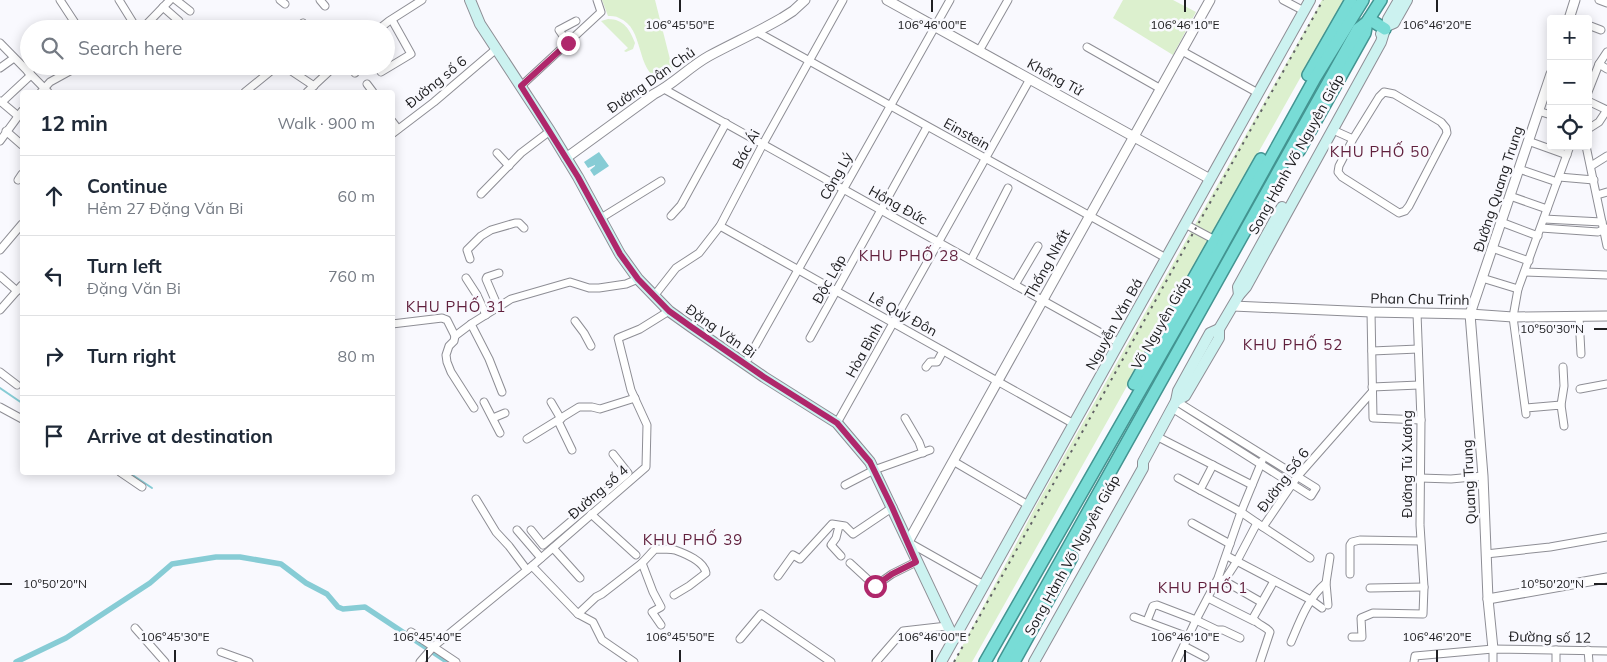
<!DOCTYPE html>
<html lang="en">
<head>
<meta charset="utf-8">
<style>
	body { margin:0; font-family:Mulish,sans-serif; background:#f6f6f7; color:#1f2937 }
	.controls { position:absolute; right:15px; top:15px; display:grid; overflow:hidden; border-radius:5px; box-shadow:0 2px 12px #0003 }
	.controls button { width:45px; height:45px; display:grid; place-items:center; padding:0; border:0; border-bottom:1px solid #e0e1e3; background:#fff; color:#1f2937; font:25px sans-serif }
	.stop { position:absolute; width:15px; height:15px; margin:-11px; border:4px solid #af276b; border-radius:50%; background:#fff }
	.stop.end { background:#af276b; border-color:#fff; box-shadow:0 1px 5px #0008 }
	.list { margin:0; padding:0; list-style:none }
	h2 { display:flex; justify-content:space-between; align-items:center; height:65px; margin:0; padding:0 20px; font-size:21px }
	h2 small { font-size:16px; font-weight:400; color:#747a83 }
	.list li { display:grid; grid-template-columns:32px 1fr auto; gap:15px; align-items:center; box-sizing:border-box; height:80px; padding:0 20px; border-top:1px solid #e0e1e3 }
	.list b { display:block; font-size:19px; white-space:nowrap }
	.list p { margin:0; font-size:16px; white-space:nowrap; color:#747a83 }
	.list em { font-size:16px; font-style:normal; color:#747a83 }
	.icon { flex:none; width:28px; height:28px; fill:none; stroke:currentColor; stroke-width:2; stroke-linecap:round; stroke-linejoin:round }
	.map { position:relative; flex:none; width:1607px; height:662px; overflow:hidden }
	.search { position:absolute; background:#fff; box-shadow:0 2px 12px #0003; left:20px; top:20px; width:375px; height:55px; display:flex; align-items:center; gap:12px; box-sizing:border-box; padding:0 18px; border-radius:28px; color:#747a83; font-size:19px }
	.panel { position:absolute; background:#fff; box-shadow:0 2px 12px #0003; left:20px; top:90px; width:375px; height:385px; border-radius:5px }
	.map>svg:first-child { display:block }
	.green { fill:#dcf0ce }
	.water { fill:#87ccd5 }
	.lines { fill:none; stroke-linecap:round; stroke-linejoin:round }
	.stream { stroke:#87ccd5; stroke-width:2 }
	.canal { stroke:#87ccd5; stroke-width:5.5 }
	.minor-casing { stroke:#8e8e95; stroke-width:9 }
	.tertiary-casing { stroke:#8e8e95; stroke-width:11 }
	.secondary-casing { stroke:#8e8e95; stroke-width:12 }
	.trunk-casing { stroke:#439491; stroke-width:14 }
	.minor { stroke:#fff; stroke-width:7 }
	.tertiary { stroke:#fff; stroke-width:9 }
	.secondary { stroke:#ccf2f0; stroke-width:10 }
	.trunk { stroke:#78dcd6; stroke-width:11 }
	.rail { stroke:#626266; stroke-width:2; stroke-dasharray:2.5 5; stroke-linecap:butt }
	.route { stroke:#af276b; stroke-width:6 }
	.ticks { fill:none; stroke:#202023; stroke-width:2 }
	.labels { text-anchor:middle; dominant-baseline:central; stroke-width:5; stroke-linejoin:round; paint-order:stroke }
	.street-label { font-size:14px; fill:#202023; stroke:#f9f9fe }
	.neighbourhood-label { font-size:15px; letter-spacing:1px; fill:#601f3c; stroke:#f9f9fe }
	.ticks-label { font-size:12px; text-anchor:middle; fill:#202023; stroke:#f9f9fe; stroke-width:5; stroke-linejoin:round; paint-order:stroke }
</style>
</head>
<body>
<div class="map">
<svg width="1607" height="662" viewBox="0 0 1607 662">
	<rect width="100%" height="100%" fill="#f9f9fe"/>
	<g class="green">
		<path d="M602,0H655L673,71L665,79L660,80C635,70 645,28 619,18C616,16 611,16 608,16Z"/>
		<polygon points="1123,0 1173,0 1196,12 1173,55 1113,18"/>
		<polygon points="1322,0 1344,0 972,662 954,662 1037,504"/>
		<path d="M608,19C624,19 630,30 635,43L633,49L626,52L624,51L628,48L601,21Z"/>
	</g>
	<polygon class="water" points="599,152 609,166 594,176 590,170 595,166 595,165 588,168 584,162"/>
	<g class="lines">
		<g class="stream">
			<polyline points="0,388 22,403"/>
			<polyline points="128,472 152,488"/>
		</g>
		<polyline class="canal" points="16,662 66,638 150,583 172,564 216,557 240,557 281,564 306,583 327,594 338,607 343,609 365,607 448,662"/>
		<defs>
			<g id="minor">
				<polyline points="60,0 79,29"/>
				<polyline points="119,0 137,29"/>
				<polyline points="176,0 190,11"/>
				<polyline points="280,0 285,4"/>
				<polyline points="320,0 325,6"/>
				<polyline points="1283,0 1304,11"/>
				<polyline points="1599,0 1607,3"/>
				<polyline points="163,7 179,21"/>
				<polyline points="303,23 307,29"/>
				<polyline points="1588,25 1601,30"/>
				<polyline points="45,26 47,29"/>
				<polyline points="223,28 225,29"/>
				<polyline points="142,29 170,0"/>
				<polyline points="379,29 389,21 422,0"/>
				<polyline points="757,32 1166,258"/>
				<polyline points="0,43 48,92"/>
				<polyline points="568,43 559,30 576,21"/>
				<polyline points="1087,47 1161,89"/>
				<polyline points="979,51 1008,0"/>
				<polyline points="1182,51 1258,93"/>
				<polyline points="1599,64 1607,69"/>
				<polyline points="284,66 314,86"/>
				<polyline points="352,66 355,73"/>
				<polyline points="0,68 14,58"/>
				<polyline points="28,72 34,66"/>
				<polyline points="381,72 411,54 392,20"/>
				<polyline points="367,84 373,92"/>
				<polyline points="521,86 601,12 597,0"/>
				<polyline points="664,89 1119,343"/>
				<polyline points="41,92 50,82 79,66"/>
				<polyline points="245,92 277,66"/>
				<polyline points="307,92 335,66"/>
				<polyline points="1588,92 1599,64 1607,52"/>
				<polyline points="0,101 18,116"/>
				<polyline points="1588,101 1607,110"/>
				<polyline points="2,102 31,75"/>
				<polyline points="1538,111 1551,115"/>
				<polyline points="392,121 398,129"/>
				<polyline points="1588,129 1599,122 1607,110"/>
				<polyline points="1333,130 1353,139 1339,166 1338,172 1342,177 1399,213 1405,211 1409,206 1447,133 1446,128 1441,122 1394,94 1384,92 1379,97 1353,139"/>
				<polyline points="6,131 22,145"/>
				<polyline points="392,134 434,102 495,50"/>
				<polyline points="0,141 22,111"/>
				<polyline points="1528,141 1567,155"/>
				<polyline points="1586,146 1607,246"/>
				<polyline points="497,153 509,166"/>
				<polyline points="1591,166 1607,156"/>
				<polyline points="1519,169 1557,182"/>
				<polyline points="1559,177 1594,180"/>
				<polyline points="18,180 22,174"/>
				<polyline points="481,194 521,153 550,131"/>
				<polyline points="1597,195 1607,192"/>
				<polyline points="1510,196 1547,209"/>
				<polyline points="671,216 681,205 726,123"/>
				<polyline points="601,218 661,181"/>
				<polyline points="1544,219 1602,222"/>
				<polyline points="1501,222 1538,236"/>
				<polyline points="1185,224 1215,240"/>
				<polyline points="720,226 1074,424"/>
				<polyline points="1541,228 1598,232 1607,228"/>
				<polyline points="1492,248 1529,261"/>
				<polyline points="0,250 22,224"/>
				<polyline points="470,259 467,250 481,236 491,230 515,223 519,223 524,228"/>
				<polyline points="971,260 1008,188"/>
				<polyline points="1525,272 1607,275"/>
				<polyline points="0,276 17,291"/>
				<polyline points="466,278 477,295 486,315"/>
				<polyline points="1482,278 1518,289"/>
				<polyline points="1015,285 1038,246"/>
				<polyline points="654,296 676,268 699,253 720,226 763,144 843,0"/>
				<polyline points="498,307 486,279 487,277 499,273"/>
				<polyline points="0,310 22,285"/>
				<polyline points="1371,312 1373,418 1421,420"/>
				<polyline points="1579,317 1581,354"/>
				<polyline points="575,321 584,333 591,346"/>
				<polyline points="392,324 442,318 447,320 455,336"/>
				<polyline points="471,324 489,359 502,392"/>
				<polyline points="810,338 927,127"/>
				<polyline points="1372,351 1418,349"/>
				<polyline points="745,364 950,0"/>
				<polyline points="926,367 930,362 937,362 943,351"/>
				<polyline points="0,372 17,385"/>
				<polyline points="1372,387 1419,385"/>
				<polyline points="1580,389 1607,384"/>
				<polyline points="484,402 500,433"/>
				<polyline points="551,402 561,419"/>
				<polyline points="1561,405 1564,386 1563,367"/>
				<polyline points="0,407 22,419"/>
				<polyline points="474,408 451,372 447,362 446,355 449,346 454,341 455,336 471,324 511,299 570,282 589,288 599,288 626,284 638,279"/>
				<polyline points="1172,408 1311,496 1316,488 1176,401"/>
				<polyline points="1526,408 1561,405 1564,426"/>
				<polyline points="1526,414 1513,317 1518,289 1570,146"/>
				<polyline points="493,418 505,413"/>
				<polyline points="905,418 919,442 923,453"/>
				<polyline points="558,421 572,450"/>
				<polyline points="837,423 1030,79"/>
				<polyline points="1156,436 1252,485"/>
				<polyline points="527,439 579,407 592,407 600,409 635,398"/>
				<polyline points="953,461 1028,505"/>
				<polyline points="1213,465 1200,490 1241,512 1257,523"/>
				<polyline points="120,472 142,487"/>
				<polyline points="1178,478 1200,490"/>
				<polyline points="1420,478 1451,479 1483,476"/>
				<polyline points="845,485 874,470 930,450"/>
				<polyline points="476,499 496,532 509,546 527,570"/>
				<polyline points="591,514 636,555"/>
				<polyline points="1192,523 1230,544"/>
				<polyline points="839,526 836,538 831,545 841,556"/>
				<polyline points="1263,527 1310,558"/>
				<polyline points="517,530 541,558"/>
				<polyline points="531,530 543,545 628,473 613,454"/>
				<polyline points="908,542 984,585"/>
				<polyline points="553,548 580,578"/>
				<polyline points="1486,554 1550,547 1607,537"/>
				<polyline points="1227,556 1311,600 1322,608"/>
				<polyline points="642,563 653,592 661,607 652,612 661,625"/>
				<polyline points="850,563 875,586 892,574 916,562"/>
				<polyline points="532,566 578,614 593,622 602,640 634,662"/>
				<polyline points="1350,574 1350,545 1352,542 1360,540 1420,541"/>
				<polyline points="778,576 793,555 800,559 832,524 845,526 853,534 893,507"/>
				<polyline points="1221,579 1261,602"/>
				<polyline points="1224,581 1237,561 1257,523 1263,527 1297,477 1372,392"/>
				<polyline points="1326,583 1328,605"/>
				<polyline points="1370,588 1424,587"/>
				<polyline points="1208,598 1254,621"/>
				<path d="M578,614L596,597L602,594L642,563L655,549C662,549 669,549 675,550C686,554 704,561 706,573L689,586L674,595"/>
				<polyline points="1134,617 1188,637"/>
				<polyline points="1147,621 1153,606 1157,605 1196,620 1217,630 1223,630 1240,638"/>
				<polyline points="135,628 165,662"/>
				<polyline points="411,632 456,662"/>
				<polyline points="1352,637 1362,637 1361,618 1373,613 1423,614 1424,587 1420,525 1421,420 1417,313"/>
				<polyline points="740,639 761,614 831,662"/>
				<path d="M1291,642C1300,621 1308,598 1326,583L1330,557"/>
				<polyline points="1184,646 1205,657"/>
				<polyline points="1493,649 1493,662"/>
				<polyline points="1556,650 1556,662"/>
				<polyline points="1588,650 1589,662"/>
				<polyline points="221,652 249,662"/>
				<polyline points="420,662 433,647 532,566 646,467 647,425 631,390 618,338 640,329 669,311"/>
				<polyline points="876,662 903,631 947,626"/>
				<polyline points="1176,662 1196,620 1218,578 1241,512 1262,461"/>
				<path d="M1260,662L1270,632C1266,626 1257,625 1253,618L1274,581"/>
				<polyline points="1414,662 1415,656 1493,649 1607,651"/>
			</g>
			<g id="tertiary">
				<polyline points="887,0 1210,179"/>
				<polyline points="1569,19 1575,0"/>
				<path d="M566,158L654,94C674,84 689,67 709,56C733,43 758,32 782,18L793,11L805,0"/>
				<polyline points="1233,306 1371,312 1470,314 1513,317 1607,316"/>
				<polyline points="908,542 1210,0"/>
				<polyline points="1488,599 1607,578"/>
				<polyline points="1493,649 1488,599 1483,476 1470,314 1551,74"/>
			</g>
			<g id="secondary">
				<polyline points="470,0 480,24 550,131 578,177 620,254 638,279 669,311 690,326 764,377 837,423 870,462 954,639"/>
				<polyline points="1387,26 1388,19 1399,0"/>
				<polyline points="1381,34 1387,26 1394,23 1407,0"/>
				<polyline points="1239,295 1238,287 1282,207"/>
				<polyline points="1176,401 1185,396 1219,338 1219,329 1239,295 1246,287 1381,42 1385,29"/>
				<polyline points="941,662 1310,0"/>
				<polyline points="1034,662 1143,468 1143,462 1176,401 1178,391 1210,333 1219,329"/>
			</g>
			<g id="trunk">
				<polyline points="1369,19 1385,29"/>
				<polyline points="1308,75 1351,0"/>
				<polyline points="1299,151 1365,33 1367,22"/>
				<polyline points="1134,384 1261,159"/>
				<polyline points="985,662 1192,300 1315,78 1363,0"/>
				<polyline points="1004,662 1358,29 1367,22 1381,0"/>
				<polyline points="1014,662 1072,557"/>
			</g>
		</defs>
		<use href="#minor" class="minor-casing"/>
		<use href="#tertiary" class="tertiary-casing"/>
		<use href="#secondary" class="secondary-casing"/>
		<use href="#trunk" class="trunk-casing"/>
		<use href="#minor" class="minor"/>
		<use href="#tertiary" class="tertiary"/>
		<use href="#secondary" class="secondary"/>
		<use href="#trunk" class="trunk"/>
		<polyline class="rail" points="954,662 1323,0"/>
	</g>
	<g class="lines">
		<polyline class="route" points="568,43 521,86 578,177 620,254 638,279 669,311 690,326 764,377 837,423 870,462 892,507 916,562 892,574 875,586"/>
	</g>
	<path class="ticks" d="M680,0V12M932,0V12M1185,0V12M1437,0V12M1594,329H1607M0,584H12M1594,584H1607M175,650V662M427,650V662M680,650V662M932,650V662M1185,650V662M1437,650V662"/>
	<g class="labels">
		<g class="street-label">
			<text transform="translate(1055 77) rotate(29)">Khổng Tử</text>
			<text transform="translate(651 80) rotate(-35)">Đường Dân Chủ</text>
			<text transform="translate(436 82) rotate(-39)">Đường số 6</text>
			<text transform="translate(967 134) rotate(29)">Einstein</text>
			<text transform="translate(746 149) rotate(-62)">Bác Ái</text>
			<text transform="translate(1296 154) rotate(-61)">Song Hành Võ Nguyên Giáp</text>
			<text transform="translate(836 176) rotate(-61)">Công Lý</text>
			<text transform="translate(1498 189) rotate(-72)">Đường Quang Trung</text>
			<text transform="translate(898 205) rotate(29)">Hồng Đức</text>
			<text transform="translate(1047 264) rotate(-61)">Thống Nhất</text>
			<text transform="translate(829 279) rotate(-61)">Độc Lập</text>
			<text transform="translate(1420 299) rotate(1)">Phan Chu Trinh</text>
			<text transform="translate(903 314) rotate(29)">Lê Quý Đôn</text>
			<text transform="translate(1161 323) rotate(-60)">Võ Nguyên Giáp</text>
			<text transform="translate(1114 324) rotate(-61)">Nguyễn Văn Bá</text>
			<text transform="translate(721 331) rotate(35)">Đặng Văn Bi</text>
			<text transform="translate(864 350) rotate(-61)">Hòa Bình</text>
			<text transform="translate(1407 464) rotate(-90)">Đường Tú Xương</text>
			<text transform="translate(1283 480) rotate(-53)">Đường Số 6</text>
			<text transform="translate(1469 482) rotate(-93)">Quang Trung</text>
			<text transform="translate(598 492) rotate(-41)">Đường số 4</text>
			<text transform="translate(1072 555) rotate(-61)">Song Hành Võ Nguyên Giáp</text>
			<text transform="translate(1550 637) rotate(1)">Đường số 12</text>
		</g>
		<g class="neighbourhood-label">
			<text x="1380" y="151">KHU PHỐ 50</text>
			<text x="909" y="255">KHU PHỐ 28</text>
			<text x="456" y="306">KHU PHỐ 31</text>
			<text x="1293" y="344">KHU PHỐ 52</text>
			<text x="693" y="539">KHU PHỐ 39</text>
			<text x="1203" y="587">KHU PHỐ 1</text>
		</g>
	</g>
	<g class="ticks-label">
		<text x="680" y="29">106°45'50"E</text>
		<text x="932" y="29">106°46'00"E</text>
		<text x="1185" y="29">106°46'10"E</text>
		<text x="1437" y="29">106°46'20"E</text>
		<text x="1552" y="333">10°50'30"N</text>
		<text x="55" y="588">10°50'20"N</text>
		<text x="1552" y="588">10°50'20"N</text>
		<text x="175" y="641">106°45'30"E</text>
		<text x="427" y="641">106°45'40"E</text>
		<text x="680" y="641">106°45'50"E</text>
		<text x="932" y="641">106°46'00"E</text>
		<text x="1185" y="641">106°46'10"E</text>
		<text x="1437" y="641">106°46'20"E</text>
	</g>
</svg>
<div class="controls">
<button>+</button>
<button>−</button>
<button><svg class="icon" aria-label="locate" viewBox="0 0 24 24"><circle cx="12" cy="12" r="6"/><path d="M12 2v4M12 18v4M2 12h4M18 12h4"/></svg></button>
</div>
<div class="stop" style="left:875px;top:586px"></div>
<div class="stop end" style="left:568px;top:43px"></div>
<div class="search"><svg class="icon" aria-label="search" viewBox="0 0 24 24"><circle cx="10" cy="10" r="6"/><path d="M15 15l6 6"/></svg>Search here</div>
<section class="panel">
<h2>12 min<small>Walk · 900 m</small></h2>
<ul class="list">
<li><svg class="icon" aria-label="ahead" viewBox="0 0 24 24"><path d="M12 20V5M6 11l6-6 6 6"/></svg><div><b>Continue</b><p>Hẻm 27 Đặng Văn Bi</p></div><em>60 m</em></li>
<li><svg class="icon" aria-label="left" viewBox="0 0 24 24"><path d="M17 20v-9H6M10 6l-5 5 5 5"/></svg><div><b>Turn left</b><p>Đặng Văn Bi</p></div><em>760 m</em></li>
<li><svg class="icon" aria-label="right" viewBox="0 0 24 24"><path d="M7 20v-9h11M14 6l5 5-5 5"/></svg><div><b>Turn right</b></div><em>80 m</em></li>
<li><svg class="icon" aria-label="arrive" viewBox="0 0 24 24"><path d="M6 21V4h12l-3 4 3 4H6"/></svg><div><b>Arrive at destination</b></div></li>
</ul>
</section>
</div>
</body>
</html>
